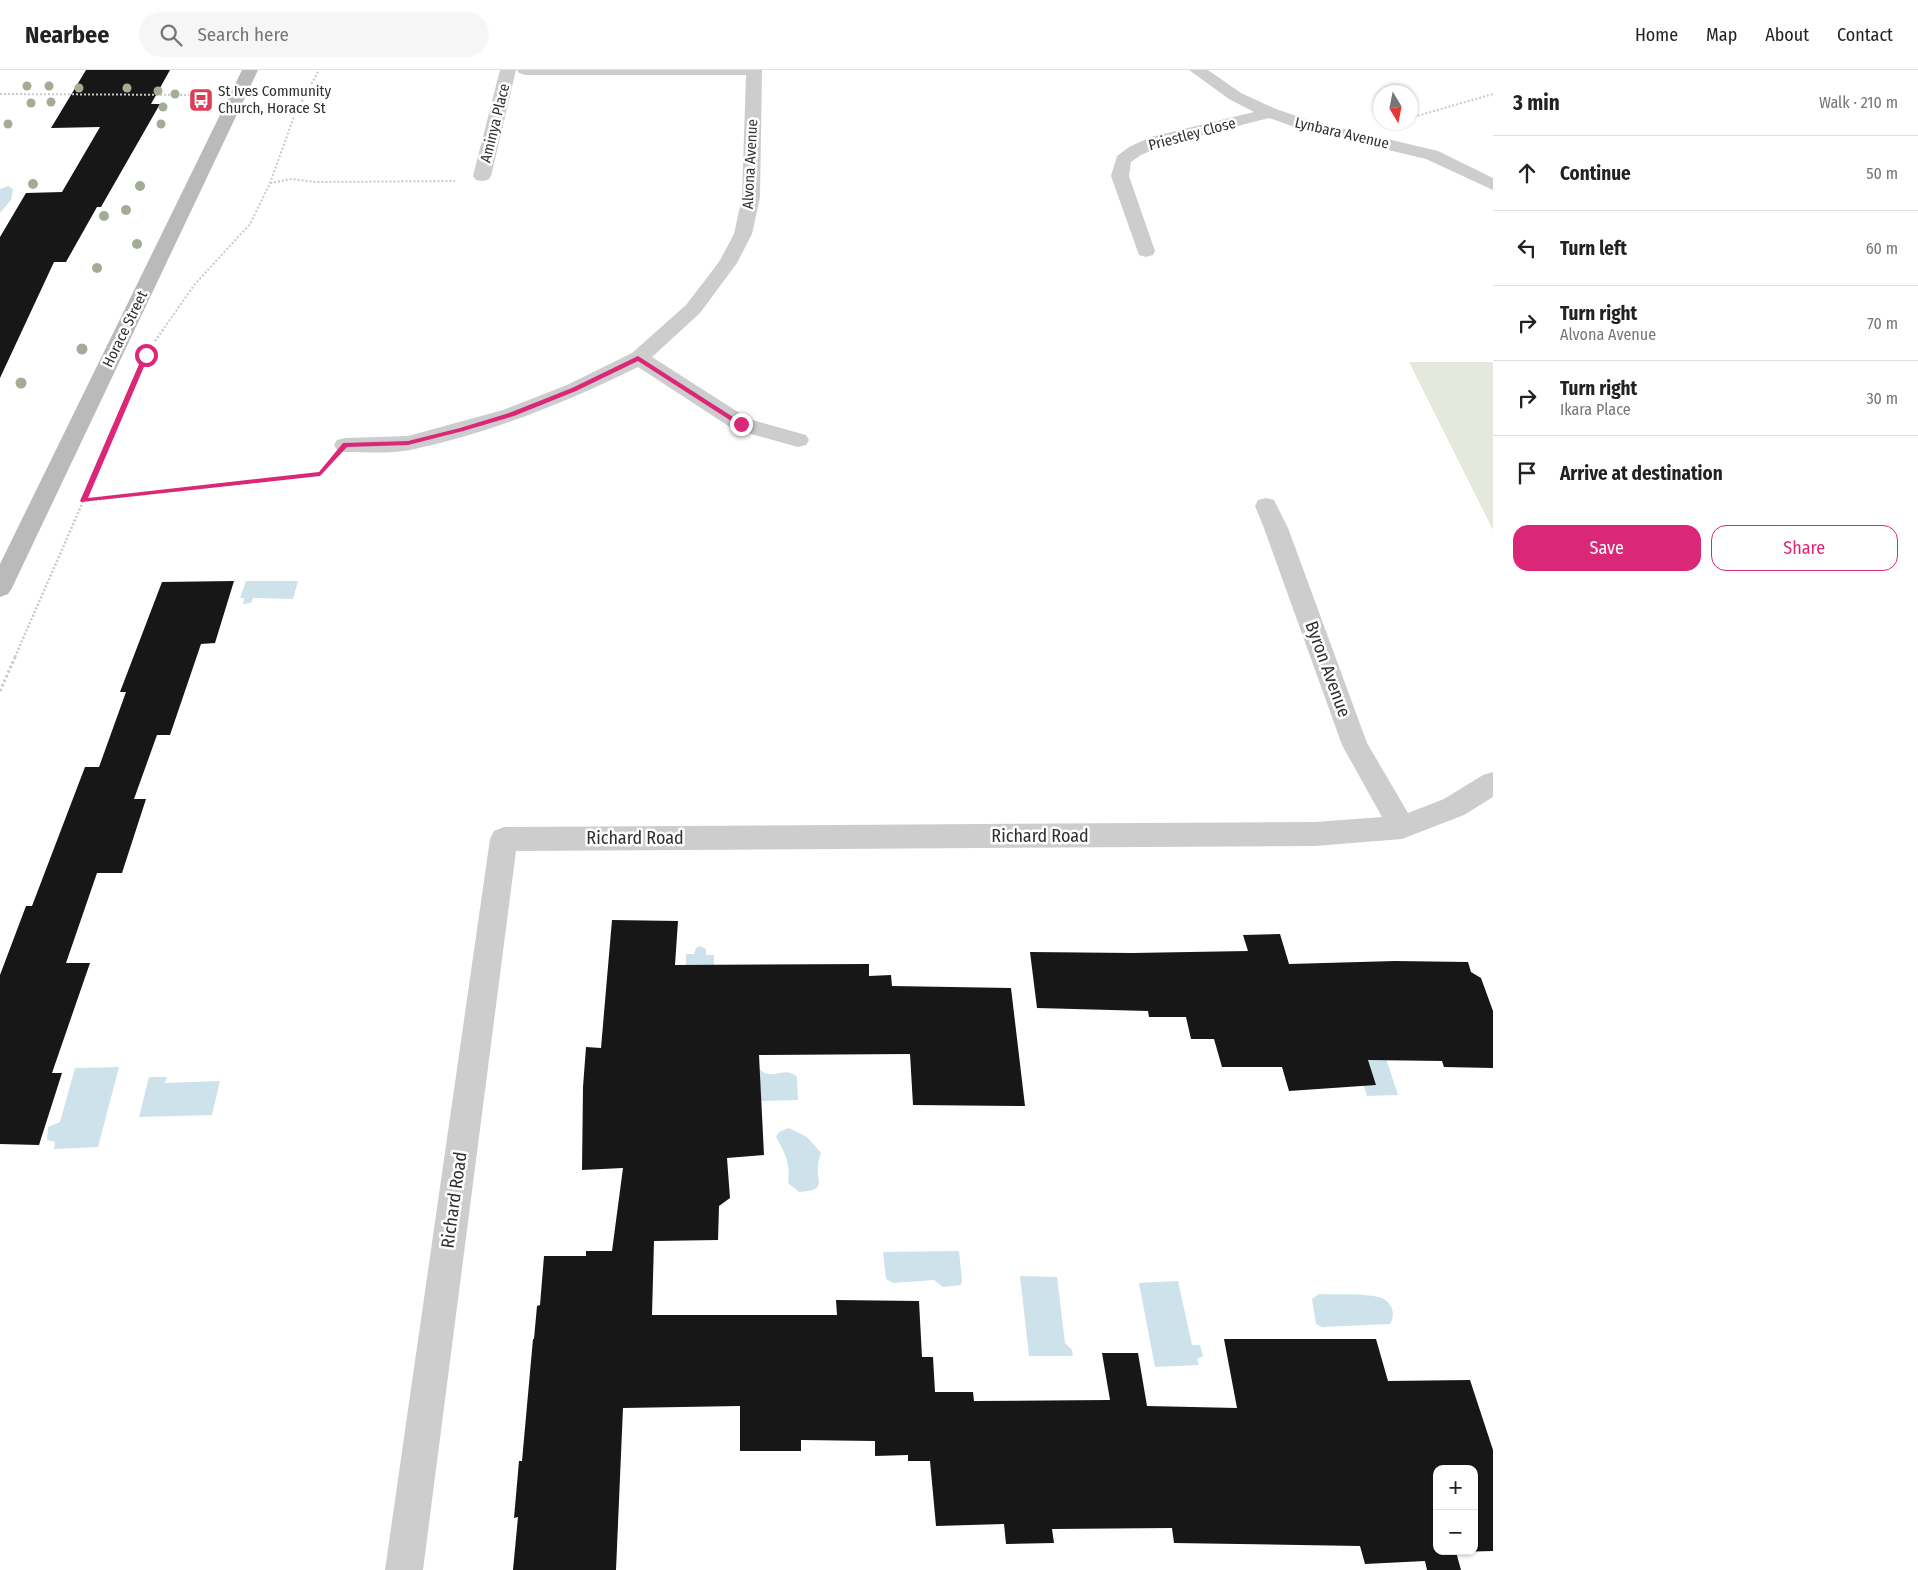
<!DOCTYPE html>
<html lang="en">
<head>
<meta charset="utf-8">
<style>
	body { margin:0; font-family:"Fira Sans Condensed",sans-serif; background:#f6f6f6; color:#222 }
	.controls { position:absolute; right:15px; bottom:15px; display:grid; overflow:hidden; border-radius:10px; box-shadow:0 1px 4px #0004 }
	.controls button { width:45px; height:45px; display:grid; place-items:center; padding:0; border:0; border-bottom:1px solid #e0e0e0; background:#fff; color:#222; font:25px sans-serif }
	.compass { position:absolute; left:1373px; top:15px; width:45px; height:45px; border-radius:50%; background:#fff; box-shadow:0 1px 4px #0004; rotate:170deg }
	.stop { position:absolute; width:15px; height:15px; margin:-11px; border:4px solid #db2777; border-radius:50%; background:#fff }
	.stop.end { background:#db2777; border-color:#fff; box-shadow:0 1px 5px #0008 }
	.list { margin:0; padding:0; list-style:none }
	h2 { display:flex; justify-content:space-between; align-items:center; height:65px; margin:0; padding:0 20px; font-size:21px }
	h2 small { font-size:16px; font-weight:400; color:#767676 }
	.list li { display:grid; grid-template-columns:32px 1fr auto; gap:15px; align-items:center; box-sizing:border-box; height:75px; padding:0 20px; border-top:1px solid #e0e0e0 }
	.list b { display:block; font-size:19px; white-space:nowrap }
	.list p { margin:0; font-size:16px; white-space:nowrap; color:#767676 }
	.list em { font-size:16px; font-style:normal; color:#767676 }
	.actions { display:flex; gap:10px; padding:15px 20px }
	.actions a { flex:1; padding:11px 0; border:1px solid #db2777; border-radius:15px; text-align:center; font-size:18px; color:#db2777 }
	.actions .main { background:#db2777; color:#fff }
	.icon { flex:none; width:28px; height:28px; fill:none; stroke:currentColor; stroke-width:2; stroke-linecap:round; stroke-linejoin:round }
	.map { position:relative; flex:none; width:1493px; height:1500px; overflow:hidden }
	header { display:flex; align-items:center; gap:30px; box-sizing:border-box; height:70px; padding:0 25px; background:#fff; border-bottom:1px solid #e0e0e0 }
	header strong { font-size:24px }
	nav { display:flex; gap:28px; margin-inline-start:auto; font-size:18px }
	.search { width:350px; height:45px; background:#f6f6f6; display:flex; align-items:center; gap:12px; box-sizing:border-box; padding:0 18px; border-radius:28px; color:#767676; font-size:19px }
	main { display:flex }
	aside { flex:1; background:#fff }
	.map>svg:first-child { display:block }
	.green { fill:#e5e9dd }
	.water { fill:#cde2eb }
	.building { fill:#171717; fill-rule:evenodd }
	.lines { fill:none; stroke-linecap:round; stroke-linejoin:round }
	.path-far2 { stroke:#cacaca; stroke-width:2; stroke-dasharray:2 2; stroke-linecap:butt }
	.path-far1 { stroke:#cacaca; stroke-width:2.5; stroke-dasharray:2 2; stroke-linecap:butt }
	.path { stroke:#cacaca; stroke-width:3; stroke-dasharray:2.5 2.5; stroke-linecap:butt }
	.street { fill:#cdcdcd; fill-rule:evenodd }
	.secondary { fill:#bababa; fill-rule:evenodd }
	.tree { fill:#a3ad96 }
	.route { fill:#db2777 }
	.labels { text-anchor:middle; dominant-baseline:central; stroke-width:5; stroke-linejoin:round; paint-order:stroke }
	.far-poi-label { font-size:15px; fill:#303030; stroke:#fff; text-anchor:start }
	.far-street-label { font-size:15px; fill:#303030; stroke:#fff }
	.street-label { font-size:18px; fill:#303030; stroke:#fff }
</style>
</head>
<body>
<header>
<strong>Nearbee</strong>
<div class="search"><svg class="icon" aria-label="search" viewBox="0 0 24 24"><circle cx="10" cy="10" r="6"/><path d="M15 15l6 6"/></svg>Search here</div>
<nav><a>Home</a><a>Map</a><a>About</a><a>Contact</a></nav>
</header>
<main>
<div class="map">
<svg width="1493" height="1500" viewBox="0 0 1493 1500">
	<rect width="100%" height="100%" fill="#fff"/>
	<polygon class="green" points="1409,292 1493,292 1493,460"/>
	<g class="water">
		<polygon points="8,116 13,119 11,130 0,143 0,119"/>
		<polygon points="246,511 298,511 293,529 253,528 251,533 243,534 244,528 240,528"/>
		<polygon points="700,876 706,879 706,885 714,885 714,940 685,940 686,884 694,884 696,878"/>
		<polygon points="1379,967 1398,1025 1367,1026 1349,968"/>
		<path d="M755,996C759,998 762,1002 765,1003C776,1008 786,996 797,1007L798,1030L728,1032Z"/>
		<polygon points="119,997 98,1077 54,1079 55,1072 47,1070 48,1057 60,1052 75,998"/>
		<polygon points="149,1007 167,1007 165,1013 220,1011 212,1045 139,1047"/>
		<path d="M789,1058L807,1067L821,1083C820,1087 818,1091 818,1095C816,1113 828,1120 799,1122L788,1113C791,1094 785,1083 776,1067L779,1062Z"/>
		<polygon points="959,1181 962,1210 961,1215 943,1217 934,1210 893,1213 886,1209 883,1182"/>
		<polygon points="1020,1206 1057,1207 1065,1273 1072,1280 1073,1286 1029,1286"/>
		<polygon points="1178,1211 1192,1275 1200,1275 1203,1286 1197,1289 1199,1295 1155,1297 1139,1213"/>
		<path d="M1319,1224C1337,1225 1361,1223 1378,1227C1391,1229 1397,1244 1390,1254L1322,1257L1316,1254L1312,1229Z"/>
	</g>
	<g class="building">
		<polygon points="86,0 170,0 151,34 160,34 101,137 97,137 66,192 54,192 0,308 0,167 26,123 62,122 100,57 51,58"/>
		<polygon points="234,511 215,573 201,574 170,665 157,665 134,729 146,729 122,803 97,803 66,893 90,893 52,1003 62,1003 39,1075 0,1074 0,905 26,836 32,836 85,697 99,697 126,622 120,622 162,512"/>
		<path d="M612,850L678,851L675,895L869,894V906L891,905L892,916L1011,918L1025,1036L913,1035L910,984L759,985L764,1085L727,1088L730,1128L719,1136L718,1170L654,1171L652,1245H837L836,1230L919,1231L922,1287H933L935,1322H973L974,1331L1110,1330L1102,1283H1138L1147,1336L1237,1338L1224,1269H1376L1388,1311L1470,1310L1493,1380V1481L1456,1482L1461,1500H1427L1425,1491L1365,1494L1360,1476L1174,1473L1172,1458L1052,1459L1054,1473L1006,1474L1004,1454L936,1456L930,1391H908V1385L875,1386V1371L801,1370V1381H740V1336L623,1338L616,1500H513L518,1447L514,1448L519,1391H522L533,1269H534L537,1236L540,1235L544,1186H586V1181H612L623,1098L582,1100L583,1017L586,977L601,978ZM1437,1399H1474V1481H1437Z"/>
		<polygon points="1280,864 1289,894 1395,891 1468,892 1471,902 1481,908 1493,941 1493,998 1444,997 1442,991 1368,990 1376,1015 1289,1021 1282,997 1222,997 1214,969 1191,969 1186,947 1149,947 1148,941 1037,938 1030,882 1132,883 1248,881 1243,865"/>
	</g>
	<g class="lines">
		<g class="path-far2">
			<polyline points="0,24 205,25"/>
			<polyline points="1410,48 1493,24"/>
			<polyline points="270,113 292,109 316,112 455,111"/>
			<polyline points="162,261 195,214 250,154 270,113 295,44 319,0"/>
		</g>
		<g class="path-far1">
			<polyline points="155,271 163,260"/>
			<polyline points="83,431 321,404 327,396"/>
			<polyline points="15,587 120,347"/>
		</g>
		<polyline class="path" points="0,621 16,585"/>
		<g class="street">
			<polygon points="500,0 516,0 491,106 488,110 482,111 476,110 473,106"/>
			<path d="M517,0H762L760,127L752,164L737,193L700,243L652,287L749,349L806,365L809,370L806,375L798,377L733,359L638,297C565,333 490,363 410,380C389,384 366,382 345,382L337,380L334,375L337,370L345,368L408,366L503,340L567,315L632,283L686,235L719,192L734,164L742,127L746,5H525L519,3Z"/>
			<polygon points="1189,0 1208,0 1241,23 1276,39 1311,51 1438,81 1493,108 1493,120 1426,89 1300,59 1269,48 1163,75 1141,85 1131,92 1129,106 1155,181 1153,185 1146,187 1139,185 1111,106 1117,86 1129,77 1151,67 1254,42 1229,29"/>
			<polygon points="1266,428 1274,430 1288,458 1367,673 1408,743 1444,729 1483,705 1493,702 1493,727 1464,745 1402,769 1315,776 516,781 423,1500 385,1500 490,769 494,761 504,757 1315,752 1382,747 1342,675 1264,458 1255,436 1258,430"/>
		</g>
		<polygon class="secondary" points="242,0 258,0 12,518 8,524 0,527 0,494"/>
	</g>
	<g class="tree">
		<circle cx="27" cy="16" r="4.5"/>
		<circle cx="49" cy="16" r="4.5"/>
		<circle cx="79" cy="18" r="4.5"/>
		<circle cx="127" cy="18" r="4.5"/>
		<circle cx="158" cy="21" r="4.5"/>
		<circle cx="175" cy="24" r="4.5"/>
		<circle cx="51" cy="32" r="4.5"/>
		<circle cx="31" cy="33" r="4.5"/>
		<circle cx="163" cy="37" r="4.5"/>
		<circle cx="8" cy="54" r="4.5"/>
		<circle cx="161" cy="54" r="4.5"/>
		<circle cx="33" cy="114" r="5"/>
		<circle cx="140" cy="116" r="5"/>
		<circle cx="126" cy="140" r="5"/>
		<circle cx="104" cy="146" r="5"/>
		<circle cx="137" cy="174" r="5"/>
		<circle cx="97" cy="198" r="5"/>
		<circle cx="82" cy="279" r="5.5"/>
		<circle cx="21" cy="313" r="5.5"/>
	</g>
	<polygon class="route" points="146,283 149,285 88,428 319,402 343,373 408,371 460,358 509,343 572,318 638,286 744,354 739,356 638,291 576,321 514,346 463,361 408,375 347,377 320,406 81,432 80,431 143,285"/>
	<defs>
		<symbol id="bus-square" viewBox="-11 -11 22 22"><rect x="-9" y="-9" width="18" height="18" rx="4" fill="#dc3e58" stroke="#fff"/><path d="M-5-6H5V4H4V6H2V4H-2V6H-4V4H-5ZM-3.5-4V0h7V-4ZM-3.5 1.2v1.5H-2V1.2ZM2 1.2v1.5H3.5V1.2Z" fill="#fff"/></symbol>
	</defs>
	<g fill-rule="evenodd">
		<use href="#bus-square" x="187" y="16" width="28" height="28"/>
	</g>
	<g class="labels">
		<g class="far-poi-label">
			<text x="218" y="21">St Ives Community<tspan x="218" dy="17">Church, Horace St</tspan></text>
		</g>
		<g class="far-street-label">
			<text transform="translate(495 53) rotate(-76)">Aminya Place</text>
			<text transform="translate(1342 63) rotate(13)">Lynbara Avenue</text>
			<text transform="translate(1192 64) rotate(-15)">Priestley Close</text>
			<text transform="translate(750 94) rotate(-87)">Alvona Avenue</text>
			<text transform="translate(125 259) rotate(-64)">Horace Street</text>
		</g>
		<g class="street-label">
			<text transform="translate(1328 599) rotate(70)">Byron Avenue</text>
			<text x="1040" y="766">Richard Road</text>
			<text x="635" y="768">Richard Road</text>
			<text transform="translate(454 1130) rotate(-82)">Richard Road</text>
		</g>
	</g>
</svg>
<div class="controls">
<button>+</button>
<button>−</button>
</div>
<svg class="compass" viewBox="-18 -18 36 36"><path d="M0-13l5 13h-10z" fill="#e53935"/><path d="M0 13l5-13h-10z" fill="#767676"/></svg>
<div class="stop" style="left:146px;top:285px"></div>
<div class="stop end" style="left:741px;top:354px"></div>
</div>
<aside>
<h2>3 min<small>Walk · 210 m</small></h2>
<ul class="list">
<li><svg class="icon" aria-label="ahead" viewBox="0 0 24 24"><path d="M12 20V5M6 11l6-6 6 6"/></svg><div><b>Continue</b></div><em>50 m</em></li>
<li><svg class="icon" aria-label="left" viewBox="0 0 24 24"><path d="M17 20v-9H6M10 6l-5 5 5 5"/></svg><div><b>Turn left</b></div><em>60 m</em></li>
<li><svg class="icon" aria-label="right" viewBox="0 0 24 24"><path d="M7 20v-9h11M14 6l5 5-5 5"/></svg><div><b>Turn right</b><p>Alvona Avenue</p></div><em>70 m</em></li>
<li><svg class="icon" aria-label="right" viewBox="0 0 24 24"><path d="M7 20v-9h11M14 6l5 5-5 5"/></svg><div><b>Turn right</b><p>Ikara Place</p></div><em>30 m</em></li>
<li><svg class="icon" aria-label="arrive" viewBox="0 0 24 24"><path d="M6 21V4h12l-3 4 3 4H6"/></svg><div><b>Arrive at destination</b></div></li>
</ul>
<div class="actions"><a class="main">Save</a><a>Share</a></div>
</aside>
</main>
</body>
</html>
